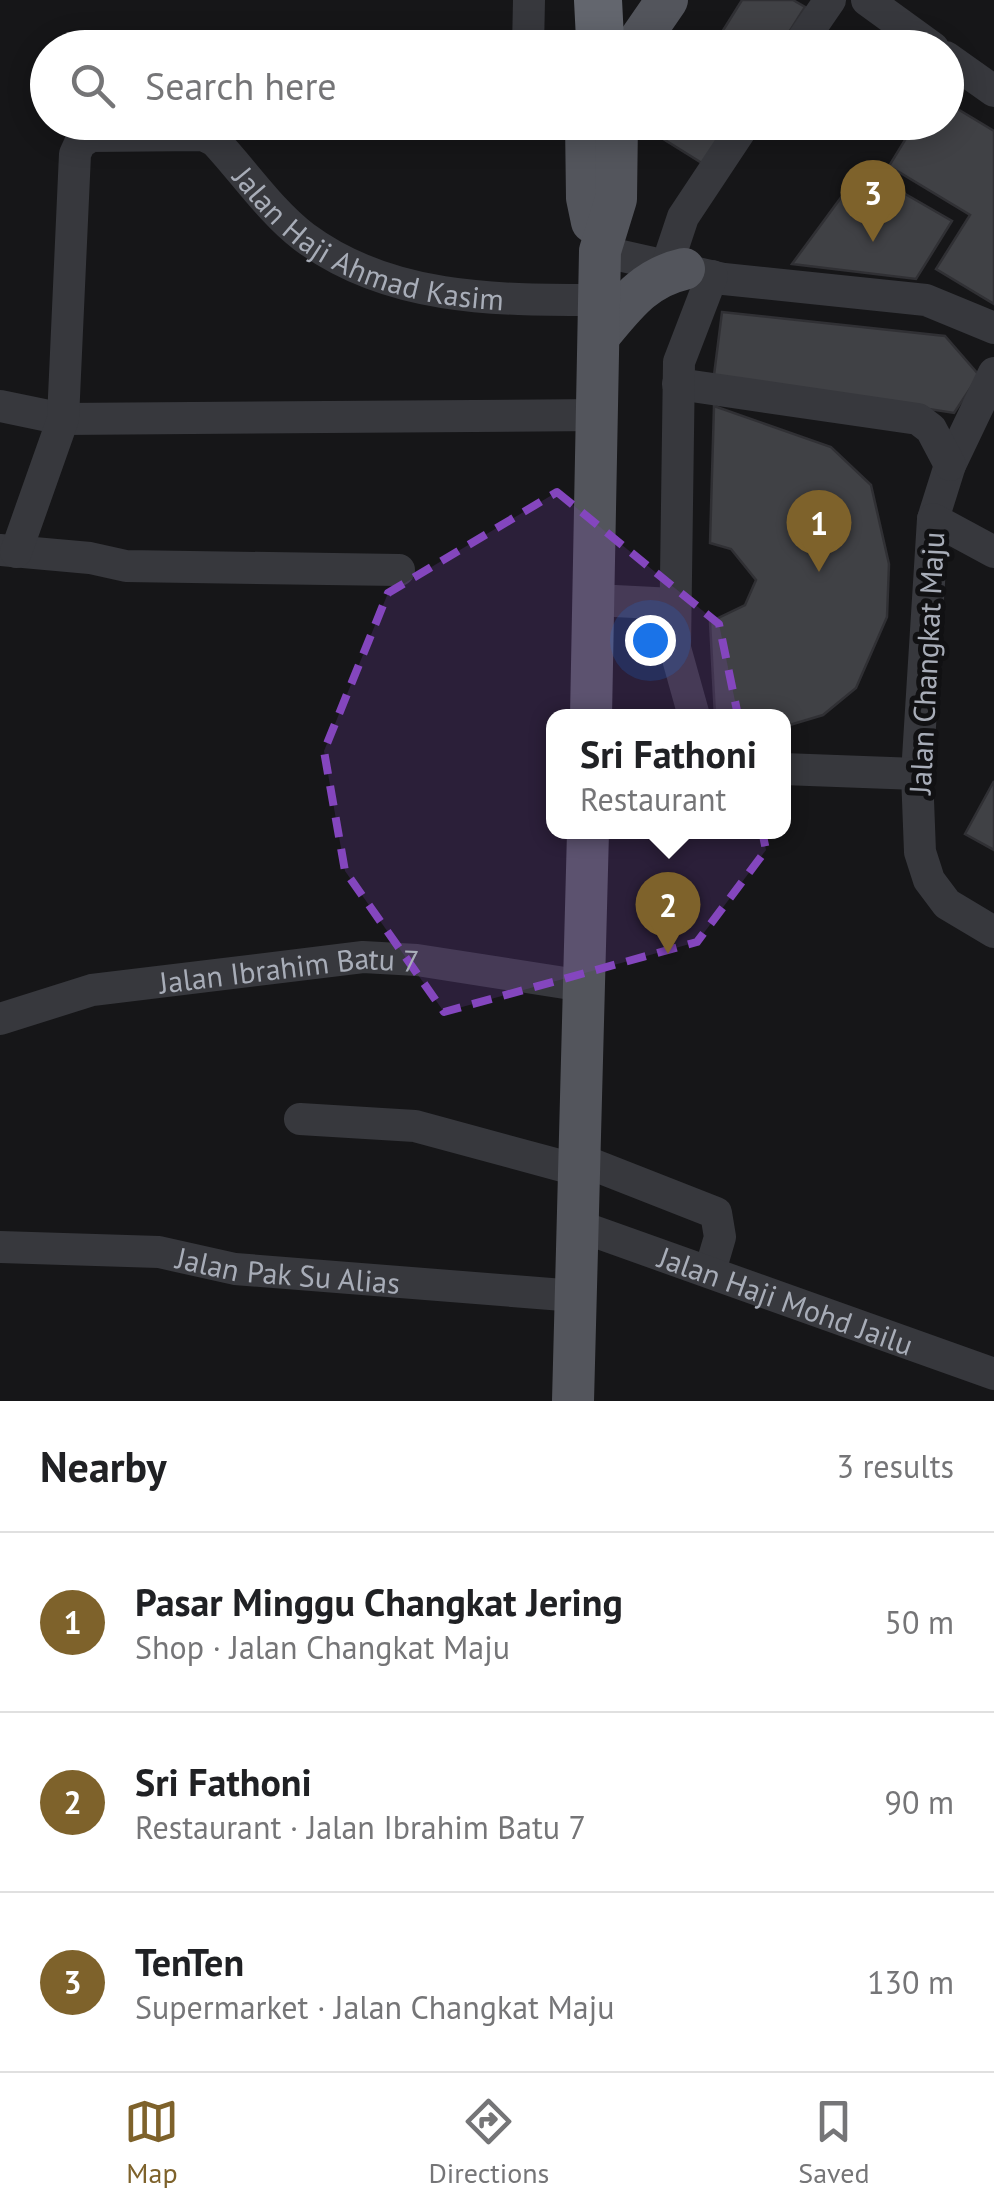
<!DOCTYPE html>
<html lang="en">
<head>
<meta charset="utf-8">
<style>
	body { margin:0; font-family:"PT Sans",sans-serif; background:#f2f2f2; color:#202124 }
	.you { position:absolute; left:650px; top:640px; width:35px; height:35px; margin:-25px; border:8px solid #fff; border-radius:50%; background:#1a73e8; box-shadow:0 0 0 15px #1a73e833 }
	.badge { display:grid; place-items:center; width:65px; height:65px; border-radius:50%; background:#7e622b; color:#fff; font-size:32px; font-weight:700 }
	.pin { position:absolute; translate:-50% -82px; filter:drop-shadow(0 2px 5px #0008) }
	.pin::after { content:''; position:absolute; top:52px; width:35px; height:30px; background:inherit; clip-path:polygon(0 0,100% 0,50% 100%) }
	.popup { position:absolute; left:546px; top:709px; width:245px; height:130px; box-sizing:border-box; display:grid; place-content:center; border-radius:20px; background:#fff; filter:drop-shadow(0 2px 8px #0005); font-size:32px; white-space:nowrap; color:#757577 }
	.popup b { font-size:38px; color:#202124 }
	.popup::after { content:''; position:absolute; left:50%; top:100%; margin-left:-20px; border:20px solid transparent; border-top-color:#fff }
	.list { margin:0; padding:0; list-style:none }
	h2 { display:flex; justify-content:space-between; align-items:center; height:130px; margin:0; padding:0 40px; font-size:42px }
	h2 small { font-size:32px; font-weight:400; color:#757577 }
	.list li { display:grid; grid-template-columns:65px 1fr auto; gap:30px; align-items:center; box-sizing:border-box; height:180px; padding:0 40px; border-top:2px solid #e0e0e0 }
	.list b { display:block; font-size:38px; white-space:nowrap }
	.list p { margin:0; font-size:32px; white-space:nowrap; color:#757577 }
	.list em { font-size:32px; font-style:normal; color:#757577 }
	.icon { flex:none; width:55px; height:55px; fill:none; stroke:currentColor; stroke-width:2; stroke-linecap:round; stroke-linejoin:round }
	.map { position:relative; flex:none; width:994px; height:1401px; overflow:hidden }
	.search { position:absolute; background:#fff; box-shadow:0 5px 25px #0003; left:30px; right:30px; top:30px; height:110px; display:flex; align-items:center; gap:25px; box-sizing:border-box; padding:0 35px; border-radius:55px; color:#757577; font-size:38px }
	.sheet { height:670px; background:#fff }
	nav { display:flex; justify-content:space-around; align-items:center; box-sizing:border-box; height:140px; border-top:2px solid #e0e0e0; background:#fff; font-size:28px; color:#757577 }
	nav a { display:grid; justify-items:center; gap:5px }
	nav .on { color:#7e622b }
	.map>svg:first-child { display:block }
	.building { fill:#404145; stroke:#303034; stroke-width:2.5 }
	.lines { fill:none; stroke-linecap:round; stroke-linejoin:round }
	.minor { stroke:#37383d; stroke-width:32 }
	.major { stroke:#53555c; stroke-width:42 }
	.highway { stroke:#63666e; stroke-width:48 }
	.marked { fill:#8446be; fill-opacity:0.2; stroke:#8446be; stroke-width:8; stroke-dasharray:20 12; stroke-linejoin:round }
	.labels { text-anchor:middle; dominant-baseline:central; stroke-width:10; stroke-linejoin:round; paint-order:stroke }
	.street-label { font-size:30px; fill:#a8adb8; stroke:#111113 }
</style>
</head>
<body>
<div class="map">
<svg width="994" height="1401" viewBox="0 0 994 1401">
	<rect width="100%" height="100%" fill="#161618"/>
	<g class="building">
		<polygon points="742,0 793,0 805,7 779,48 712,48"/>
		<polygon points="361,43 479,44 479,48 361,48"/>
		<polygon points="946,102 994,131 994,304 936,269 970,215 889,166 916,122 946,122"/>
		<polygon points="665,122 732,122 705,165 657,135"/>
		<polygon points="862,169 952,221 916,279 792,264"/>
		<polygon points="722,312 945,336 979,375 954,413 714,375"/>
		<polygon points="714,406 831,447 871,485 889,564 887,617 856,688 823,715 783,727 783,716 715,716 710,622 745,605 756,580 731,549 710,543"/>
		<polygon points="994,781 994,850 965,834"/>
	</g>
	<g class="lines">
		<g class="minor">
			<polyline points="867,0 933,48"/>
			<polyline points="528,48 529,0"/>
			<polyline points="797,48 830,0"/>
			<polyline points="946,57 994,91"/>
			<polyline points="600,251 724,279 926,300 994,328"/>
			<polyline points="667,265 683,217 746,122"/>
			<polyline points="994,373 950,465 933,519 917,774 920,852 929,880 947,904 994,932"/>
			<polyline points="678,384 918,419 931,429 950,465"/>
			<polyline points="0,406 63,419 599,415"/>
			<polyline points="933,519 994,552"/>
			<polyline points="0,550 90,558 126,566 399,570"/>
			<path id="s1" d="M16,552L63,419L75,154L80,143L91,136L203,135L215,141C244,172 271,212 304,237C390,301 497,300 599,300"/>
			<polyline points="595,600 674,604"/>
			<polyline points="694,716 675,648 679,362 712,276"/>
			<polyline points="783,769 917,774"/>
			<path id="s2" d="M0,1019L92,990L363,957L417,960L584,986"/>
			<polyline points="300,1119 415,1126 581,1171"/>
			<polyline points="581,1160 716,1213 720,1237 710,1271"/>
			<path id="s3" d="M579,1226L994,1374"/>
			<path id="s4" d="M0,1247L159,1252L235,1269L576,1296"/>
		</g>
		<g class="major">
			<polyline points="634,48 667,0"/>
			<polyline points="586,122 587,198 592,222"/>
			<path d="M599,336C625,305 644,278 684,269"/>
			<polyline points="591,716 600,251 616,199 617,122"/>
			<polyline points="573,1401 588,832"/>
		</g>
		<polyline class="highway" points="598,0 600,39"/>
	</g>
	<path class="marked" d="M557,492L719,624L766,850L697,942L444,1012L345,871L324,751L388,593Z"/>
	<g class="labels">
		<g class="street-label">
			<text stroke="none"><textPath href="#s1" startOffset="748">Jalan Haji Ahmad Kasim</textPath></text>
			<text transform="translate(926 663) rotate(-87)">Jalan Changkat Maju</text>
			<text stroke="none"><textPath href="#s2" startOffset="295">Jalan Ibrahim Batu 7</textPath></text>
			<text stroke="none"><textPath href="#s4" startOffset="290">Jalan Pak Su Alias</textPath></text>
			<text stroke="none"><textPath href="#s3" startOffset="220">Jalan Haji Mohd Jailu</textPath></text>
		</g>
	</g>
</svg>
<div class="you"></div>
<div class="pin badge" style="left:819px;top:572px">1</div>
<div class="pin badge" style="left:668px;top:954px">2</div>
<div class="popup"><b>Sri Fathoni</b>Restaurant</div>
<div class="pin badge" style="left:873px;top:242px">3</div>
<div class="search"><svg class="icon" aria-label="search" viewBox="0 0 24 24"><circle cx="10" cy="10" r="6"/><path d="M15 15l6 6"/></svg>Search here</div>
</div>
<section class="sheet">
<h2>Nearby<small>3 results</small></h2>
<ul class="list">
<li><span class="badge">1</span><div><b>Pasar Minggu Changkat Jering</b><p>Shop · Jalan Changkat Maju</p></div><em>50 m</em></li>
<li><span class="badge">2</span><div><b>Sri Fathoni</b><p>Restaurant · Jalan Ibrahim Batu 7</p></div><em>90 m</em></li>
<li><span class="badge">3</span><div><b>TenTen</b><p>Supermarket · Jalan Changkat Maju</p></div><em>130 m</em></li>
</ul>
</section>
<nav>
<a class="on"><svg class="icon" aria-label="map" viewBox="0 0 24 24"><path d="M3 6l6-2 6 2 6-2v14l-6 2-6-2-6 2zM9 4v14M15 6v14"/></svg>Map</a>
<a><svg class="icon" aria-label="directions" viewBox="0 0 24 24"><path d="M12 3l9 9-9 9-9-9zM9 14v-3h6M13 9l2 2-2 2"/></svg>Directions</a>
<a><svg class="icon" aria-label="saved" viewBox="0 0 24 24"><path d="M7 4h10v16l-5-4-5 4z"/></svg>Saved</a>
</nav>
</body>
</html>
